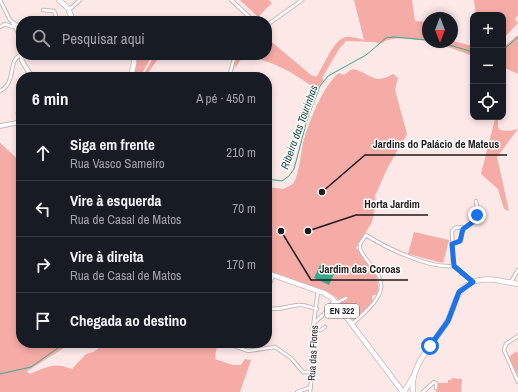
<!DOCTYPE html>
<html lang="pt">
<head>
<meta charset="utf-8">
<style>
	body { margin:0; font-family:"Archivo Narrow",sans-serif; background:#242831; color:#f1f3f6 }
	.controls { position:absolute; right:12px; top:12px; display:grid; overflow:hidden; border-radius:8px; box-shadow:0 2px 6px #0003 }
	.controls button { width:36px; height:36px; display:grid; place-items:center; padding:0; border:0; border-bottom:1px solid #363941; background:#171b24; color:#f1f3f6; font:20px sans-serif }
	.compass { position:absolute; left:422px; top:12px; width:36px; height:36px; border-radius:50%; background:#171b24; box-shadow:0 2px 6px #0003; rotate:180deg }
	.stop { position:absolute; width:12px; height:12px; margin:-9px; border:3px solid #1a73e8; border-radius:50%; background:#fff }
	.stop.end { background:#1a73e8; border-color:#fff; box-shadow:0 1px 4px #0008 }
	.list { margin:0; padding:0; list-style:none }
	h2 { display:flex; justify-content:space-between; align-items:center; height:52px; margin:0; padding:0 16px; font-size:17px }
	h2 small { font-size:13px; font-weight:400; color:#9ea1a6 }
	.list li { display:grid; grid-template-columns:26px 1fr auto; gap:12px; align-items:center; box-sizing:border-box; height:56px; padding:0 16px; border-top:1px solid #363941 }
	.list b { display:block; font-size:15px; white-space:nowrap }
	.list p { margin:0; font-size:13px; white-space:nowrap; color:#9ea1a6 }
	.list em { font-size:13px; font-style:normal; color:#9ea1a6 }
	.icon { flex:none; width:22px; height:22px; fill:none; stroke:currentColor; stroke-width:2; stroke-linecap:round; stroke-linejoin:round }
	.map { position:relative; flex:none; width:518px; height:392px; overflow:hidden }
	.search { position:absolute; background:#171b24; box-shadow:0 2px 6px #0003; left:16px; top:16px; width:256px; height:44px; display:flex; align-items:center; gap:10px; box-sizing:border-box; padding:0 14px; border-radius:16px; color:#9ea1a6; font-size:15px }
	.panel { position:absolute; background:#171b24; box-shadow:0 2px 6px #0003; left:16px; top:72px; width:256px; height:276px; border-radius:16px }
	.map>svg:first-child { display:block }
	.green { fill:#f5aba6 }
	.water { fill:#37a98a }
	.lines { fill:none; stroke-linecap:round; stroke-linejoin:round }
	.stream { stroke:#37a98a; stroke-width:1 }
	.minor-casing { stroke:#cab7b5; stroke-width:4.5 }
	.tertiary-casing { stroke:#cab7b5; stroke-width:5.5 }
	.primary-casing { stroke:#cab7b5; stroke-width:6 }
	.minor { stroke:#fff; stroke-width:2.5 }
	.tertiary { stroke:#fff; stroke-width:3.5 }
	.primary { stroke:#fff; stroke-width:4.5 }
	.route { stroke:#1a73e8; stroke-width:5 }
	.labels { text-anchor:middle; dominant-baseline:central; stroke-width:3; stroke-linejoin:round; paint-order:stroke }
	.shield { fill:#fff; stroke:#625d5d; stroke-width:1 }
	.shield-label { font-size:9px; font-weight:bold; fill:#1f1818 }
	.street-label { font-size:10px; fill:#1f1818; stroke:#fff }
	.water-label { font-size:11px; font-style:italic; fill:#1d4b3e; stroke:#fff }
	.leader { fill:none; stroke:#1f1818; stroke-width:1.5 }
	.callout-dot { fill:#1f1818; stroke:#fff; stroke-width:1.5 }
	.callout-label { font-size:11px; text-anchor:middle; font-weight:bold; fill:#1f1818; stroke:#fff; stroke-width:3; stroke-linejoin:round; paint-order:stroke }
</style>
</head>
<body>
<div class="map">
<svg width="518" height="392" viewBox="0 0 518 392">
	<rect width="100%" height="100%" fill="#fce8e6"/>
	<g class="green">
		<polygon points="240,0 269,0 272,3 258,17"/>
		<path d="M354,0H412L415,21L428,22V41C412,40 394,34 380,44L375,42L346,41L339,49L322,78L324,81L316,89C295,74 270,58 243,57L234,69L237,55H267V38L311,75L316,77C324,67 333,39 346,37C351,36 359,39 364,40Z"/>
		<polygon points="474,0 518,0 518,15 515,19 518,23 504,38 506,45 518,35 518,74 503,67 503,15 476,15"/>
		<polygon points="452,39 453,41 473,46 473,56 434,42 452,42"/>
		<polygon points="137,55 150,55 151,57 140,77 133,77"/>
		<polygon points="155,55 161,55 145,77 142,77"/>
		<path d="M352,69C370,72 373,86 393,74L398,78L395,90L407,134L387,169L375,196L376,204L372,222L356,248C368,261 382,276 377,294L372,296L373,303L353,320L336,297L282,275L281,277L267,272V187L283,189L293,184C301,170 300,151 305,136C311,117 324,85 339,73L344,75Z"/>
		<polygon points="495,119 498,120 498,127 500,130 509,131 518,129 497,157 509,211 504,209 498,189 481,174"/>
		<path d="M0,143L21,162V343H72L27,371L29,374C47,368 52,361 72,369L86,354L93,352L107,343H217L215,359L233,365H241L245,359L251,360L240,392H0Z"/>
		<polygon points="414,232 449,240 443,263 408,254"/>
		<polygon points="517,351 518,352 518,375 508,358 515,352 517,353"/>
		<polygon points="452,378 462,379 461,392 436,392 437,383 448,383 448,380 452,380"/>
	</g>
	<polygon class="water" points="320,265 335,272 329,285 314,278"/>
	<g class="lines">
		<g class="stream">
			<polyline points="439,42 473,52"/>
			<polyline points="503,50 518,37"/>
			<polyline points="267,179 282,181 289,176 294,169 307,120 320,86 328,76 366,55 386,38 393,37 428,40"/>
			<polyline points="0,374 31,367 65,343"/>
		</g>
		<defs>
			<g id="minor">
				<polyline points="0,0 10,20 21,28"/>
				<polyline points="231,0 254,21"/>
				<polyline points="43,10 54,11 56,16 51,21"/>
				<polyline points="69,10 80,0"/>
				<polyline points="12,22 20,36 21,53"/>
				<polyline points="267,25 302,0"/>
				<polyline points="0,27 5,24 13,27"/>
				<polyline points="229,77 235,55"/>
				<path d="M0,91C17,83 7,60 21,55"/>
				<polyline points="18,113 21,118"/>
				<path d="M463,229C475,221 479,215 476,201"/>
				<polyline points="453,244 461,241 462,227 455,228 452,231 453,265 473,282"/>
				<polyline points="511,282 518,270"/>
				<polyline points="267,291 273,275"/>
				<polyline points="336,303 346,298"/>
				<path d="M267,308C279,311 287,306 298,305C304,304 311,308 317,309"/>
				<polyline points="315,322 326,312 334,301"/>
				<path d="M352,324C364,313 390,294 378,275C373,266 364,259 360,249V244L366,235C386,248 430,269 454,266"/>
				<polyline points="313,330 321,330 325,327"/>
				<polyline points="518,336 506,344 504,350 518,382"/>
				<polyline points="226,343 248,351 275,347 291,358 303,372 313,372"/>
				<polyline points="297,392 311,387"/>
				<polyline points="310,392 314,356 313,328 318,291"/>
				<polyline points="423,392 434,382 436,383 436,388"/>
			</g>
			<g id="tertiary">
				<polyline points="50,21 54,21"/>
				<polyline points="21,55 22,61 32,77"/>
				<polyline points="0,126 21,122"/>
			</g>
			<g id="primary">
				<polyline points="59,0 68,8 73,21"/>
				<polyline points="131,77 134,63 134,55"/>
				<polyline points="267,273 324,293 332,298 403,392"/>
				<polyline points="404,392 413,377"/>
				<path d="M413,392C409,365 435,342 447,322C455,307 455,289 473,282C486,276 504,282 518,284"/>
			</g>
		</defs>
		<use href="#minor" class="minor-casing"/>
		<use href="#tertiary" class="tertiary-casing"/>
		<use href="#primary" class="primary-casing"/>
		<use href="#minor" class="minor"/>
		<use href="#tertiary" class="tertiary"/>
		<use href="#primary" class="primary"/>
	</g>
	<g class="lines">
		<polyline class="route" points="430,346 448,321 459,292 473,282 454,266 452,244 460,241 463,229 473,222 477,215"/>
	</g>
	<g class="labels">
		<rect class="shield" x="325" y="304" width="34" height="14" rx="3"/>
		<g class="shield-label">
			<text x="342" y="311">EN 322</text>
		</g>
		<g class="street-label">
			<text transform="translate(313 353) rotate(-87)">Rua das Flores</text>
		</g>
		<g class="water-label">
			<text transform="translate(299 127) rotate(-70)">Ribeira das Tourinhas</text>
		</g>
	</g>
	<path class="leader" d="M322 192L365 155H507M308 231L356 215H428M281 231L311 280H408"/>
	<g class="callout-dot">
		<circle cx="322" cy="192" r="4"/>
		<circle cx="308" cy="231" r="4"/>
		<circle cx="281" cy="231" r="4"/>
	</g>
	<g class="callout-label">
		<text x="436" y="148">Jardins do Palácio de Mateus</text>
		<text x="392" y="208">Horta Jardim</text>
		<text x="360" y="273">Jardim das Coroas</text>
	</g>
</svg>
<div class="controls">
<button>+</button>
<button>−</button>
<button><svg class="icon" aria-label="locate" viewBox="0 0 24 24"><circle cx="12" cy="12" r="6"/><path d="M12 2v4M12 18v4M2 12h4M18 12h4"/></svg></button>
</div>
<svg class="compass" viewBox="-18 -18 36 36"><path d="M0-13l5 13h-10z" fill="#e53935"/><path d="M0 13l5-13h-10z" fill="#9ea1a6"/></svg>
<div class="stop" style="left:430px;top:346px"></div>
<div class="stop end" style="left:477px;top:215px"></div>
<div class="search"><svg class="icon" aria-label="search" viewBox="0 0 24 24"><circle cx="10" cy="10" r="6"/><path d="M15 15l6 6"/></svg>Pesquisar aqui</div>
<section class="panel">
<h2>6 min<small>A pé · 450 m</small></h2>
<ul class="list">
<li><svg class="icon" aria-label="ahead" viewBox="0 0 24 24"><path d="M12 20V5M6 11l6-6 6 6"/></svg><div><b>Siga em frente</b><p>Rua Vasco Sameiro</p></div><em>210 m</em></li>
<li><svg class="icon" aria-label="left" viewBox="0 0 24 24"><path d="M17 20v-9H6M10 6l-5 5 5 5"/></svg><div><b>Vire à esquerda</b><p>Rua de Casal de Matos</p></div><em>70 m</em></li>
<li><svg class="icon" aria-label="right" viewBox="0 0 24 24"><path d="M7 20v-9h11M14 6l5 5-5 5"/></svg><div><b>Vire à direita</b><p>Rua de Casal de Matos</p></div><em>170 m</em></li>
<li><svg class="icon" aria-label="arrive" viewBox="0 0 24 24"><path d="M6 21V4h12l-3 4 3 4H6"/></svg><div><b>Chegada ao destino</b></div></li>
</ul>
</section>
</div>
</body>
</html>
